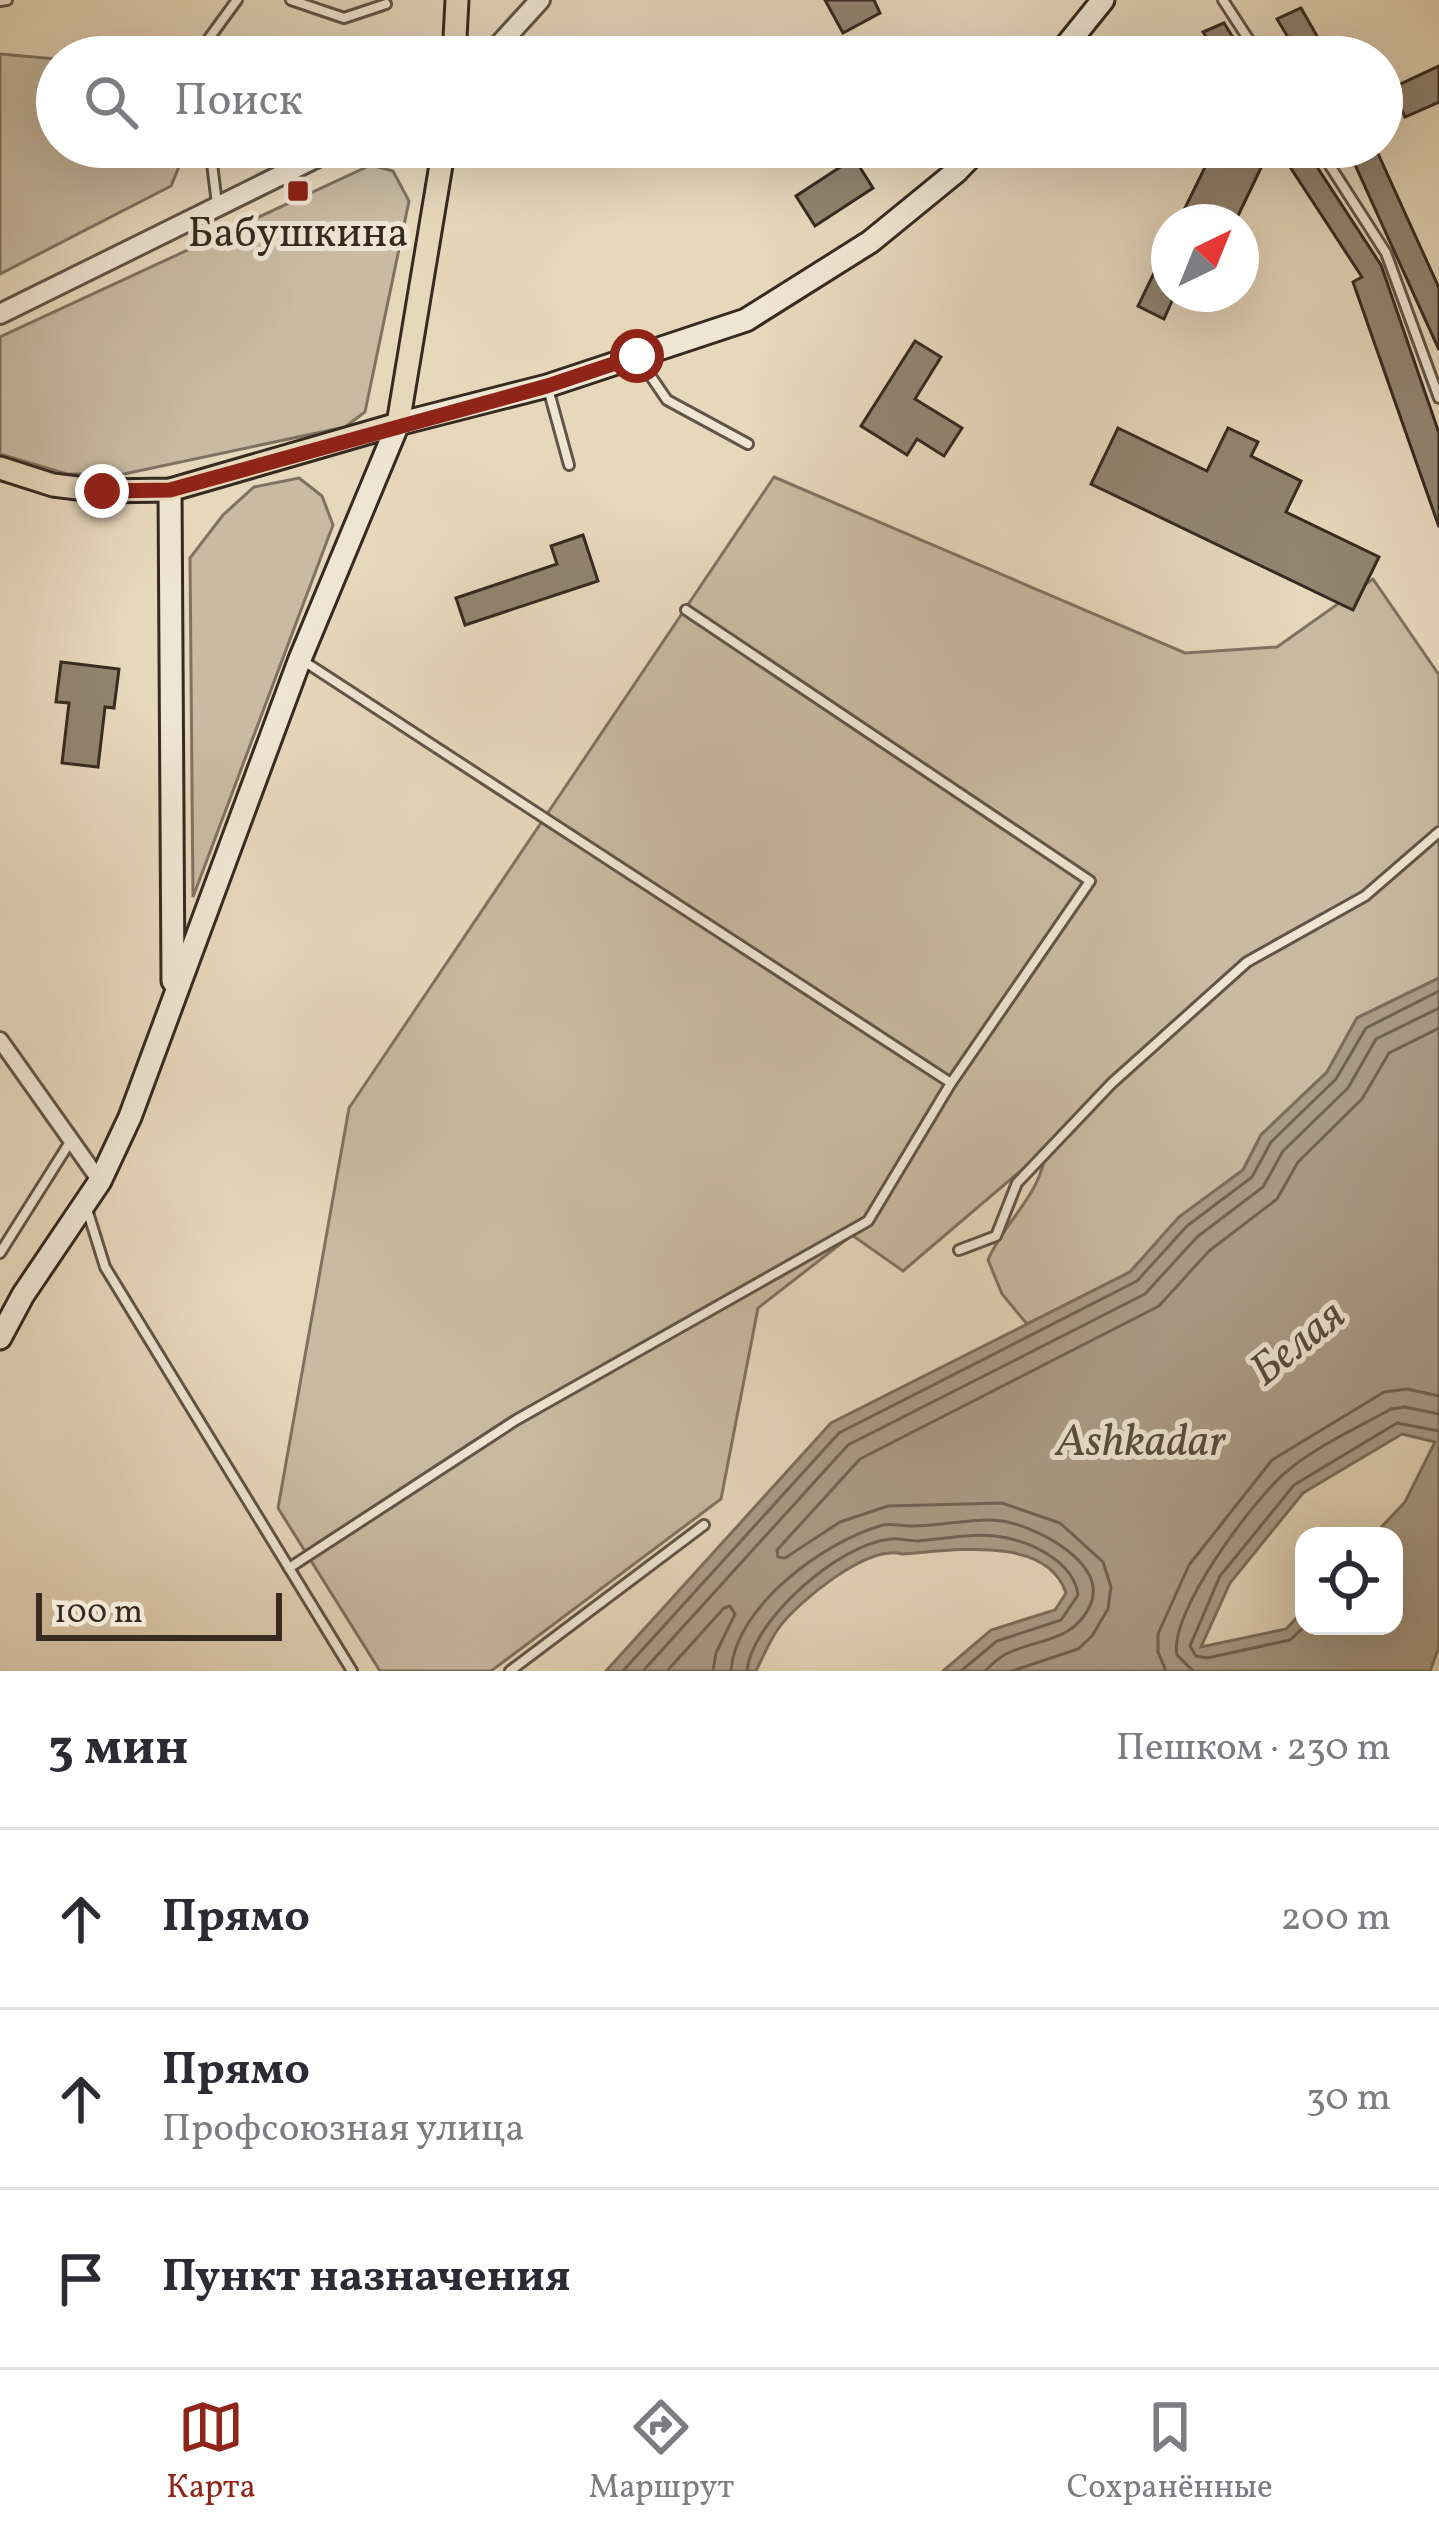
<!DOCTYPE html>
<html lang="ru">
<head>
<meta charset="utf-8">
<style>
	body { margin:0; font-family:Vollkorn,serif; background:#f7f7f7; color:#2b2b33 }
	.controls { position:absolute; right:36px; bottom:36px; display:grid; overflow:hidden; border-radius:24px; box-shadow:0 12px 48px #0002 }
	.controls button { width:108px; height:108px; display:grid; place-items:center; padding:0; border:0; border-bottom:3px solid #e1e1e2; background:#fff; color:#2b2b33; font:60px sans-serif }
	.compass { position:absolute; left:1151px; top:204px; width:108px; height:108px; border-radius:50%; background:#fff; box-shadow:0 12px 48px #0002; rotate:43deg }
	.scale { position:absolute; left:36px; bottom:30px; width:246px; box-sizing:border-box; padding-left:12px; border:6px solid #362a21; border-top:0; font-size:33px; line-height:42px; white-space:nowrap; color:#362a21; -webkit-text-stroke:9px #efe5d3; paint-order:stroke }
	.stop { position:absolute; width:36px; height:36px; margin:-27px; border:9px solid #8f2418; border-radius:50%; background:#fff }
	.stop.end { background:#8f2418; border-color:#fff; box-shadow:0 3px 12px #0008 }
	.list { margin:0; padding:0; list-style:none }
	h2 { display:flex; justify-content:space-between; align-items:center; height:156px; margin:0; padding:0 48px; font-size:51px }
	h2 small { font-size:39px; font-weight:400; color:#7c7c81 }
	.list li { display:grid; grid-template-columns:78px 1fr auto; gap:36px; align-items:center; box-sizing:border-box; height:180px; padding:0 48px; border-top:3px solid #e1e1e2 }
	.list b { display:block; font-size:45px; white-space:nowrap }
	.list p { margin:0; font-size:39px; white-space:nowrap; color:#7c7c81 }
	.list em { font-size:39px; font-style:normal; color:#7c7c81 }
	.icon { flex:none; width:66px; height:66px; fill:none; stroke:currentColor; stroke-width:2; stroke-linecap:round; stroke-linejoin:round }
	.map { position:relative; flex:none; width:1439px; height:1671px; overflow:hidden }
	.search { position:absolute; background:#fff; box-shadow:0 12px 48px #0002; left:36px; right:36px; top:36px; height:132px; display:flex; align-items:center; gap:30px; box-sizing:border-box; padding:0 42px; border-radius:66px; color:#7c7c81; font-size:45px }
	.sheet { height:696px; background:#fff }
	nav { display:flex; justify-content:space-around; align-items:center; box-sizing:border-box; height:168px; border-top:3px solid #e1e1e2; background:#fff; font-size:33px; color:#7c7c81 }
	nav a { display:grid; justify-items:center; gap:6px }
	nav .on { color:#8f2418 }
	.map>svg:first-child { display:block }
	.green { fill:#c9baa1; stroke:#807261; stroke-width:3 }
	.water { fill:#ab9c87; stroke:#7c6e5e; stroke-width:3; fill-rule:evenodd }
	.lines { fill:none; stroke-linecap:round; stroke-linejoin:round }
	.shore { stroke:#706354; stroke-width:3 }
	.building { fill:#928471; stroke:#362a21; stroke-width:3 }
	.service-casing { stroke:#625548; stroke-width:14 }
	.minor-casing { stroke:#625548; stroke-width:20 }
	.tertiary-casing { stroke:#625548; stroke-width:24 }
	.secondary-casing { stroke:#362a21; stroke-width:27 }
	.primary-casing { stroke:#362a21; stroke-width:27 }
	.service { stroke:#efe5d3; stroke-width:8 }
	.minor { stroke:#efe5d3; stroke-width:14 }
	.tertiary { stroke:#efe5d3; stroke-width:18 }
	.secondary { stroke:#efe5d3; stroke-width:21 }
	.primary { stroke:#e7d7bb; stroke-width:21 }
	.route { stroke:#8f2418; stroke-width:15 }
	.poi-dot { fill:#8f2418; stroke:#efe5d3; stroke-width:4.5 }
	.labels { text-anchor:middle; dominant-baseline:central; stroke-width:10; stroke-linejoin:round; paint-order:stroke }
	.poi-label { font-size:42px; fill:#362a21; stroke:#efe5d3 }
	.water-label { font-size:45px; font-style:italic; fill:#594c40; stroke:#efe5d3 }
</style>
</head>
<body>
<div class="map">
<svg width="1439" height="1671" viewBox="0 0 1439 1671">
	<rect width="100%" height="100%" fill="#e7d7bb"/>
	<filter id="stains"><feTurbulence type="fractalNoise" baseFrequency=".00167" numOctaves="4"/><feColorMatrix values="0 0 0 0 .2 0 0 0 0 .09 0 0 0 0 .02 0 0 0 .5 -.17"/></filter>
	<radialGradient id="worn" r=".72"><stop offset=".6" stop-color="#630" stop-opacity="0"/><stop offset="1" stop-color="#630" stop-opacity=".3"/></radialGradient>
	<g class="green">
		<polygon points="0,54 57,59 57,147 187,147 171,186 0,274"/>
		<polygon points="371,165 393,171 409,201 365,412 345,427 124,474 67,474 0,454 0,337"/>
		<path d="M774,477L1185,653L1277,647L1373,579L1439,675V978L1357,1018L1327,1072L1261,1135L1243,1170L1179,1217L1130,1272L1027,1324L1002,1294L988,1260C1003,1223 1044,1192 1045,1150L903,1271L852,1235L758,1308L721,1499L491,1671H380L278,1508L349,1108Z"/>
		<polygon points="299,478 322,496 333,525 193,897 190,558 223,515 254,487"/>
	</g>
	<path class="water" d="M1439,978V1647L1430,1671H943L991,1630L1055,1610L1066,1593C1047,1534 949,1551 902,1554C868,1544 797,1602 778,1629C769,1642 763,1657 756,1671H606L831,1423L1130,1272L1179,1217L1243,1170L1261,1135L1327,1072L1357,1018ZM1402,1434L1435,1442L1405,1502L1373,1536H1394V1626H1304V1610L1286,1629L1201,1647L1230,1583L1303,1493Z"/>
	<g class="lines">
		<g class="shore">
			<polyline points="1305,1626 1290,1640 1207,1658 1196,1656 1190,1646 1220,1576 1294,1485 1397,1423 1439,1431"/>
			<polyline points="623,1671 839,1433 1137,1281 1187,1226 1252,1177 1271,1142 1336,1079 1366,1028 1439,991"/>
			<polyline points="643,1671 848,1445 1145,1294 1197,1237 1263,1187 1283,1151 1348,1088 1376,1039 1439,1008"/>
			<polyline points="667,1671 724,1608 730,1606 735,1614 716,1653 713,1671"/>
			<path d="M731,1671C735,1606 825,1541 883,1525C892,1523 900,1526 910,1526C940,1527 972,1517 1002,1521C1035,1526 1110,1563 1090,1606C1072,1643 1038,1638 1006,1654C998,1658 991,1665 985,1671"/>
			<path d="M747,1671C752,1620 840,1543 891,1539C899,1538 909,1541 918,1541C944,1539 976,1532 1002,1537C1032,1542 1074,1562 1078,1595L1061,1620L997,1641L961,1671"/>
			<polyline points="1012,1671 1078,1649 1092,1636 1108,1609 1111,1587 1103,1562 1060,1523 1002,1503 888,1506 840,1522 785,1558 778,1557 777,1550 860,1459 1159,1306 1209,1251 1277,1199 1298,1162 1362,1099 1389,1053 1439,1028"/>
			<polyline points="1166,1671 1158,1652 1158,1634 1189,1565 1272,1460 1384,1392 1407,1389 1439,1396"/>
			<path d="M1193,1671L1177,1655C1168,1613 1254,1499 1286,1472C1315,1447 1357,1428 1391,1409L1405,1407L1439,1414"/>
		</g>
	</g>
	<g class="building">
		<polygon points="825,0 874,0 880,13 843,33"/>
		<polygon points="1301,8 1329,57 1300,57 1277,19"/>
		<polygon points="1224,23 1245,57 1219,57 1203,32"/>
		<polygon points="1439,66 1439,102 1405,117 1392,88"/>
		<polygon points="1215,147 1271,147 1235,222 1178,222"/>
		<polygon points="1277,147 1304,147 1381,265 1439,433 1439,527 1353,282 1362,277"/>
		<polygon points="1347,147 1375,147 1439,288 1439,350"/>
		<polygon points="854,158 873,188 815,226 796,196"/>
		<polygon points="1169,242 1169,294 1175,294 1164,319 1138,306"/>
		<polygon points="915,341 941,357 915,399 962,428 944,456 917,439 907,455 861,426"/>
		<polygon points="1118,428 1207,471 1228,428 1258,442 1251,456 1301,481 1286,512 1379,557 1353,610 1091,484"/>
		<polygon points="583,535 598,581 465,625 456,598 557,564 551,546"/>
		<polygon points="61,662 119,669 114,708 105,707 98,767 62,763 69,703 56,702"/>
	</g>
	<g class="lines">
		<defs>
			<g id="service">
				<polyline points="291,0 344,18 386,4"/>
				<polyline points="1223,0 1260,57"/>
				<polyline points="0,1 7,0"/>
				<polyline points="200,57 199,52 237,0"/>
				<polyline points="210,147 217,204"/>
				<polyline points="1318,147 1386,253 1439,398"/>
				<polyline points="639,359 667,400 748,444"/>
				<polyline points="549,392 569,465"/>
				<polyline points="302,660 951,1083 1090,881 686,610"/>
				<polyline points="86,1206 105,1267 352,1671"/>
				<polyline points="959,1250 996,1236 1017,1183 1112,1083 1247,962 1365,896 1439,832"/>
				<polyline points="0,1253 70,1142"/>
				<polyline points="289,1568 516,1420 868,1221 951,1083"/>
				<polyline points="510,1671 704,1525"/>
			</g>
			<polyline id="minor" points="0,1040 100,1181"/>
			<g id="tertiary">
				<polyline points="488,57 540,0"/>
				<polyline points="0,314 338,147"/>
			</g>
			<g id="secondary">
				<polyline points="1057,57 1103,0"/>
				<polyline points="170,490 173,981"/>
				<polyline points="0,1338 23,1295 100,1181 130,1117 300,659 398,424 547,386 746,320 870,242 957,171 980,147"/>
			</g>
			<g id="primary">
				<polyline points="454,57 457,0"/>
				<polyline points="0,468 53,485 102,491 170,490 398,424 444,147"/>
			</g>
		</defs>
		<use href="#service" class="service-casing"/>
		<use href="#minor" class="minor-casing"/>
		<use href="#tertiary" class="tertiary-casing"/>
		<use href="#secondary" class="secondary-casing"/>
		<use href="#primary" class="primary-casing"/>
		<use href="#service" class="service"/>
		<use href="#minor" class="minor"/>
		<use href="#tertiary" class="tertiary"/>
		<use href="#secondary" class="secondary"/>
		<use href="#primary" class="primary"/>
	</g>
	<g class="lines">
		<polyline class="route" points="102,491 170,490 547,386 637,356"/>
	</g>
	<rect class="poi-dot" x="286" y="179" width="24" height="24" rx="6"/>
	<g class="labels">
		<g class="poi-label">
			<text x="298" y="235">Бабушкина</text>
		</g>
		<g class="water-label">
			<text transform="translate(1299 1344) rotate(-39)">Белая</text>
			<text x="1141" y="1443">Ashkadar</text>
		</g>
	</g>
	<rect width="100%" height="100%" filter="url(#stains)"/>
	<rect width="100%" height="100%" fill="url(#worn)"/>
</svg>
<div class="controls">
<button><svg class="icon" aria-label="locate" viewBox="0 0 24 24"><circle cx="12" cy="12" r="6"/><path d="M12 2v4M12 18v4M2 12h4M18 12h4"/></svg></button>
</div>
<svg class="compass" viewBox="-18 -18 36 36"><path d="M0-13l5 13h-10z" fill="#e53935"/><path d="M0 13l5-13h-10z" fill="#7c7c81"/></svg>
<div class="scale">100 m</div>
<div class="stop" style="left:637px;top:356px"></div>
<div class="stop end" style="left:102px;top:491px"></div>
<div class="search"><svg class="icon" aria-label="search" viewBox="0 0 24 24"><circle cx="10" cy="10" r="6"/><path d="M15 15l6 6"/></svg>Поиск</div>
</div>
<section class="sheet">
<h2>3 мин<small>Пешком · 230 m</small></h2>
<ul class="list">
<li><svg class="icon" aria-label="ahead" viewBox="0 0 24 24"><path d="M12 20V5M6 11l6-6 6 6"/></svg><div><b>Прямо</b></div><em>200 m</em></li>
<li><svg class="icon" aria-label="ahead" viewBox="0 0 24 24"><path d="M12 20V5M6 11l6-6 6 6"/></svg><div><b>Прямо</b><p>Профсоюзная улица</p></div><em>30 m</em></li>
<li><svg class="icon" aria-label="arrive" viewBox="0 0 24 24"><path d="M6 21V4h12l-3 4 3 4H6"/></svg><div><b>Пункт назначения</b></div></li>
</ul>
</section>
<nav>
<a class="on"><svg class="icon" aria-label="map" viewBox="0 0 24 24"><path d="M3 6l6-2 6 2 6-2v14l-6 2-6-2-6 2zM9 4v14M15 6v14"/></svg>Карта</a>
<a><svg class="icon" aria-label="directions" viewBox="0 0 24 24"><path d="M12 3l9 9-9 9-9-9zM9 14v-3h6M13 9l2 2-2 2"/></svg>Маршрут</a>
<a><svg class="icon" aria-label="saved" viewBox="0 0 24 24"><path d="M7 4h10v16l-5-4-5 4z"/></svg>Сохранённые</a>
</nav>
</body>
</html>
